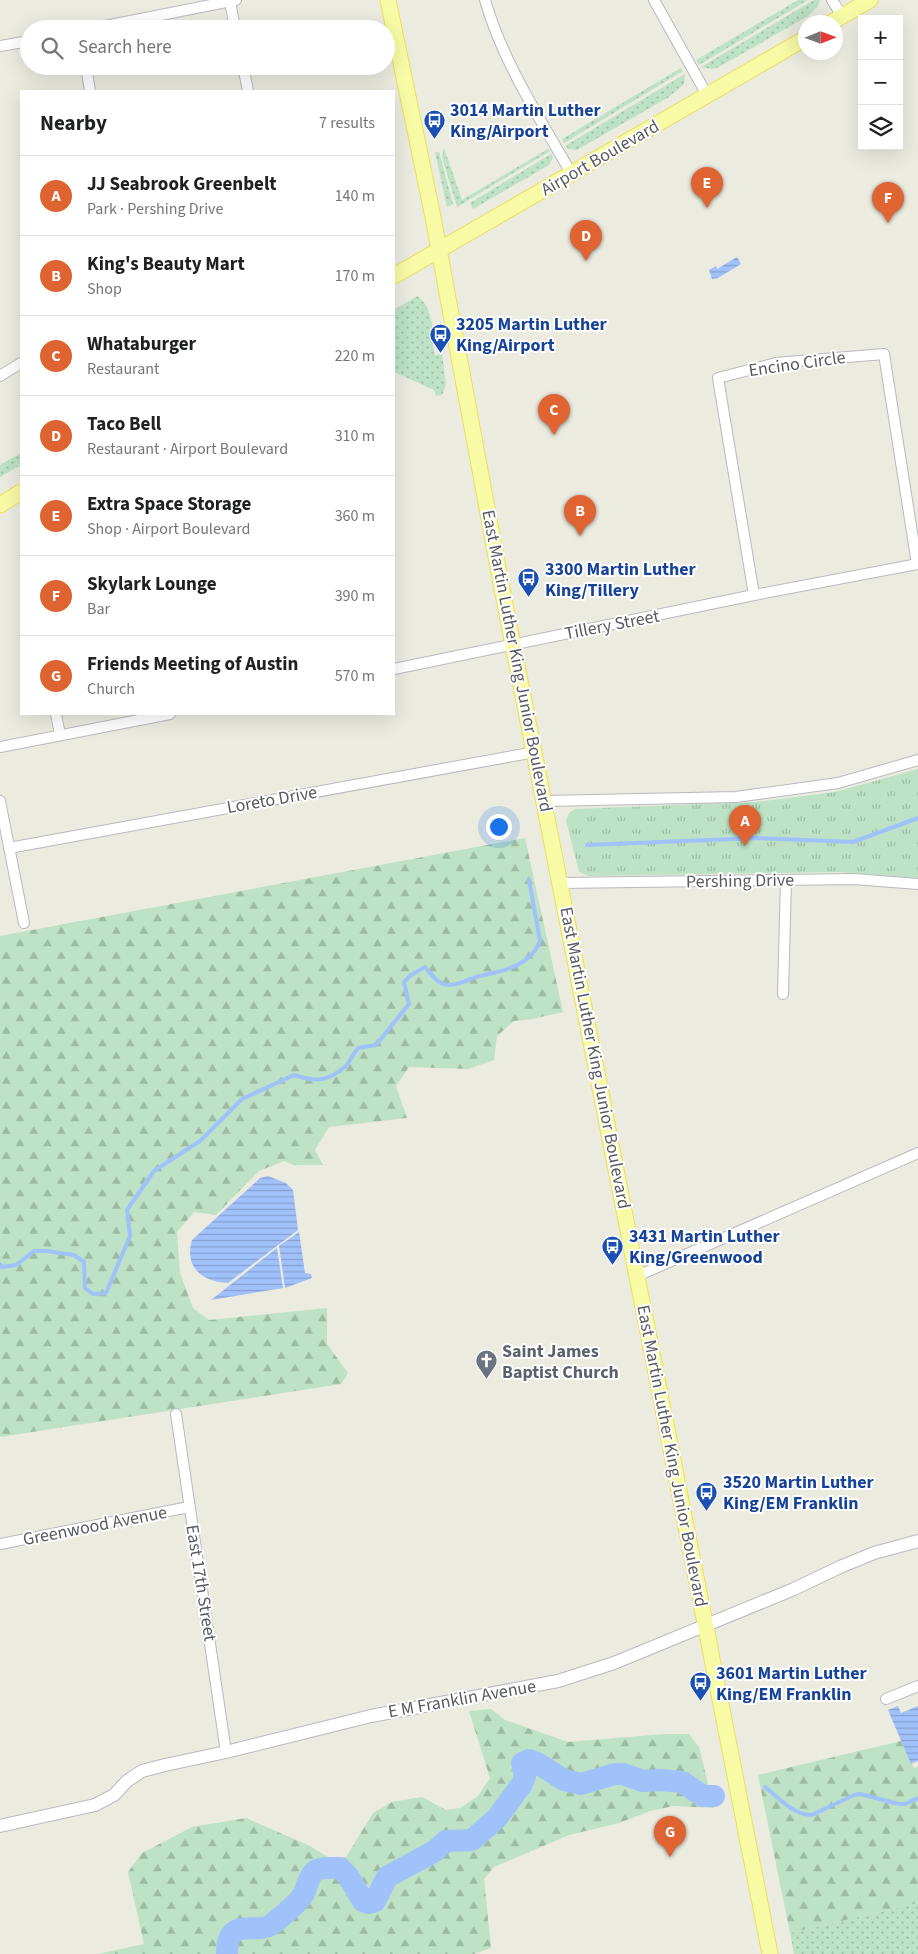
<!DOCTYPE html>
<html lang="en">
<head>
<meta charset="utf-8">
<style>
	body { margin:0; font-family:"Source Sans 3",sans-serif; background:#f2f2f2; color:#202124 }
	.controls { position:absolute; right:15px; top:15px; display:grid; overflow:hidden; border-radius:0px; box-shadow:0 5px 20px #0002 }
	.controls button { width:45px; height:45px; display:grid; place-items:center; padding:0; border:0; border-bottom:1px solid #e0e0e0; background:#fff; color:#202124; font:25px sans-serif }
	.compass { position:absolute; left:798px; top:15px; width:45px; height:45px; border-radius:50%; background:#fff; box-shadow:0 5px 20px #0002; rotate:89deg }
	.you { position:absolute; left:498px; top:826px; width:18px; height:18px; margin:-12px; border:4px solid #fff; border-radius:50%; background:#1a73e8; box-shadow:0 0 0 8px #1a73e833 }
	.badge { display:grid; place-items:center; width:32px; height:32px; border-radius:50%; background:#e06432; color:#fff; font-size:16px; font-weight:700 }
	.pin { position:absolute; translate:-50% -41px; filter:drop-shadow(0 1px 2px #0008) }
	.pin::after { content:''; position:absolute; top:26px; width:18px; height:15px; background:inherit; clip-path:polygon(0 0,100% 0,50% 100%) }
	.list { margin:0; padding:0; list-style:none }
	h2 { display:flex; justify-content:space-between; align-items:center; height:65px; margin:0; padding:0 20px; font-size:21px }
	h2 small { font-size:16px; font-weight:400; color:#757577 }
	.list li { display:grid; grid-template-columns:32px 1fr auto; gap:15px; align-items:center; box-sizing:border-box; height:80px; padding:0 20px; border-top:1px solid #e0e0e0 }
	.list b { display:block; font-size:19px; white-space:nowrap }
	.list p { margin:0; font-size:16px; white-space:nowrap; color:#757577 }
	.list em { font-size:16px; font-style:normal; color:#757577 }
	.icon { flex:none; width:28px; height:28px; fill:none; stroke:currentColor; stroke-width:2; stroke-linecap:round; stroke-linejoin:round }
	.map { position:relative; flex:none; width:918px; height:1954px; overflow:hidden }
	.search { position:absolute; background:#fff; box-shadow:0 5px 20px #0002; left:20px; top:20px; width:375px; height:55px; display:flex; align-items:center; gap:12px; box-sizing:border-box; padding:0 18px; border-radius:28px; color:#757577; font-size:19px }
	.panel { position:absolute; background:#fff; box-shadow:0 5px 20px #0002; left:20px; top:90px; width:375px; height:625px; border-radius:0px }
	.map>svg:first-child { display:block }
	.grass { fill:url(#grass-dots) }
	.forest { fill:url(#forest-firs) }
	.park { fill:url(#park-tufts) }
	.water { fill:url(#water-rules) }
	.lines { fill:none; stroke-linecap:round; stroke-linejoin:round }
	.stream { stroke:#a1c1fb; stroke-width:4 }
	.river { stroke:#a1c1fb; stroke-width:22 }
	.minor-casing { stroke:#b8b9bf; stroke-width:12 }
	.tertiary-casing { stroke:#b8b9bf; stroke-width:14 }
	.primary-casing { stroke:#eae05b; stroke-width:17 }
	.minor { stroke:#fff; stroke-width:10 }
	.tertiary { stroke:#fff; stroke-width:12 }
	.primary { stroke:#f7fba6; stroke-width:15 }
	.labels { text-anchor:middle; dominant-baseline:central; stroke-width:4; stroke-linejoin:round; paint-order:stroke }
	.transit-label { font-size:18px; font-weight:bold; fill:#164399; stroke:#fff; text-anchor:start }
	.street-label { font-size:18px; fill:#595b61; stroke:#fff }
	.worship-label { font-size:18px; font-weight:bold; fill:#5b616d; stroke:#fff; text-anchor:start }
</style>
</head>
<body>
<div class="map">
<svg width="918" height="1954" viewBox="0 0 918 1954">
	<defs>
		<pattern id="grass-dots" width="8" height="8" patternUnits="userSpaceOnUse" patternTransform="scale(1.25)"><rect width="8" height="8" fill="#bde2c5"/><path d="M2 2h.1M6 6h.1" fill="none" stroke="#9dbaa3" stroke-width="1.8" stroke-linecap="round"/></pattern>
		<pattern id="forest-firs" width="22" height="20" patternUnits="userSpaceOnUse" patternTransform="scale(1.25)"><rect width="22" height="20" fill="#bde2c5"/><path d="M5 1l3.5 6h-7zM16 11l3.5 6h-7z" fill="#9dbaa3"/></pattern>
		<pattern id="park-tufts" width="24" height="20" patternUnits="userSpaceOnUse" patternTransform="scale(1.25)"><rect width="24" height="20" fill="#bde2c5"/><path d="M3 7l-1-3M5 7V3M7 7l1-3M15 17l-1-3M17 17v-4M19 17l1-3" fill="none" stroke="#9dbaa3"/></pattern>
		<pattern id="water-rules" width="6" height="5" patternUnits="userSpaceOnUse" patternTransform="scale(1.25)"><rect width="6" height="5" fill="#a1c1fb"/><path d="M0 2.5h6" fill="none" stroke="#86a0cf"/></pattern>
	</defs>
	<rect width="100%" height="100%" fill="#ebebe0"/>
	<g class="grass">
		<polygon points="798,0 808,0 699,65 696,60"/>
		<polygon points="814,0 820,0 818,6 808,16 719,67 712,69 701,67"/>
		<polygon points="681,68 683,71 564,143 562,139"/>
		<polygon points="685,74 684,84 669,97 577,150 569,149 565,146"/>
		<polygon points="444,148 462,200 548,149 550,151 457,207 442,157"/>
		<polygon points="435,152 439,152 453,204 447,207"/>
		<polygon points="551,154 553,157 549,165 473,209 470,203"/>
		<path d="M417,296C431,305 431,323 435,337V340L432,341L435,355L442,354L446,385L442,395L436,396L434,390L394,372V310Z"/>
		<polygon points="21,453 21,465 0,477 0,465"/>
		<polygon points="918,1903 918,1954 794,1954 790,1933"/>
	</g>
	<g class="forest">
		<polygon points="525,838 563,1012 532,1019 514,1021 497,1036 494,1060 468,1069 409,1067 396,1086 407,1118 329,1127 315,1150 323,1165 294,1165 284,1161 259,1171 216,1215 194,1212 177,1232 180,1273 193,1308 209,1320 327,1308 327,1344 348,1373 341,1384 0,1437 0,936"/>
		<polygon points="491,1709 505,1720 568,1742 664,1734 689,1734 699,1747 714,1808 674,1806 650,1811 619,1823 569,1835 494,1867 484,1879 491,1948 474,1954 98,1954 144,1944 128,1872 142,1853 192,1827 246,1818 310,1846 331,1859 346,1857 373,1813 392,1802 422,1797 446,1810 460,1808 478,1796 490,1778 469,1711"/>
		<polygon points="901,1741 914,1768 918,1767 918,1903 790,1933 758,1775"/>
	</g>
	<polygon class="park" points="918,769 918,878 839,872 589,876 579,872 566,820 569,813 575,809 755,802 835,792"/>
	<g class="water">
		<polygon points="737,257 741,264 718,278 712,279 709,270 716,266 717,269"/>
		<path d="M268,1176L286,1183L293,1190L298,1230L228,1283C202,1282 184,1267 192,1240L260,1178Z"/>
		<polygon points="299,1232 305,1273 311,1274 312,1278 285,1288 279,1246"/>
		<polygon points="277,1248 283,1288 211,1300"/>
		<polygon points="898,1706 901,1713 918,1706 918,1761 911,1764 888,1710"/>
	</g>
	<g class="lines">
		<g class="stream">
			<polyline points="587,845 757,838 853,842 918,818"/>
			<path d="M0,1264L2,1267L16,1265L34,1251H47L74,1255L84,1262L85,1288L93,1294L106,1293L130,1236L127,1210L154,1171L200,1141L242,1099L294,1075C315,1082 327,1082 345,1067C350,1062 353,1054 358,1048L376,1045L409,1004L404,982L411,975L425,967C432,975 438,985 450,985C458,985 468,980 476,977C500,971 530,968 540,941L529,880"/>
			<path d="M765,1787C779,1798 793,1815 812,1815L854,1795L860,1794L899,1804H905L918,1798"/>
		</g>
		<path class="river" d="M227,1954C227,1915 255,1935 271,1925C279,1919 300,1902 304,1893C307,1886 310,1873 317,1870C323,1867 333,1868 340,1868L348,1876L363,1901L369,1903L375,1901L387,1877L435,1851L446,1841L472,1840L497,1818L522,1784L525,1776L522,1763L529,1760L539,1764L564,1780L581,1784L615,1774H623L643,1781L660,1780L682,1782L703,1796H714"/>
		<defs>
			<g id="minor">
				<path d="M485,0C503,63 540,118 572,175"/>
				<polyline points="654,0 707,95"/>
				<polyline points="832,0 842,16"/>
				<polyline points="230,1 235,29"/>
				<polyline points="90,29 236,0"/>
				<polyline points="0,46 29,41"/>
				<polyline points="86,66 90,91"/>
				<polyline points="243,66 248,91"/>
				<polyline points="0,376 21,363"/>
				<polyline points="754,595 718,378 776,363 884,354 917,564"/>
				<polyline points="394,669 754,595 918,564"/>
				<polyline points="56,714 60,735"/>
				<polyline points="0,747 170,714"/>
				<polyline points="0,801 24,923"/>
				<polyline points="545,801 736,797 838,783 918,760"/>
				<polyline points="9,848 535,752"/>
				<polyline points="561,883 854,879 918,884"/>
				<polyline points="783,994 786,880"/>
				<polyline points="637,1276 918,1153"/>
				<polyline points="176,1414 226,1752"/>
				<polyline points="0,1544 189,1507"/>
				<polyline points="886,1699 918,1686"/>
			</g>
			<polyline id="tertiary" points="0,1826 95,1805 114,1795 127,1781 142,1771 165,1765 226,1752 371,1716 558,1681 614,1663 794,1589 840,1567 874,1553 918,1541"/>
			<g id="primary">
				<polyline points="388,0 433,217 502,589 770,1954"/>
				<polyline points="832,22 870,0"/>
				<polyline points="394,276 806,38"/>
				<polyline points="0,505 21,492"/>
			</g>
		</defs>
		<use href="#minor" class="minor-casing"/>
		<use href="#tertiary" class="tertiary-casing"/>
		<use href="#primary" class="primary-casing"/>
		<use href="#minor" class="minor"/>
		<use href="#tertiary" class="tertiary"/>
		<use href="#primary" class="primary"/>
	</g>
	<defs>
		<symbol id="bus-pin" viewBox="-11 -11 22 30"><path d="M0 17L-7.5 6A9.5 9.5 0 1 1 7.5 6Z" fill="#1a4fb4" stroke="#fff"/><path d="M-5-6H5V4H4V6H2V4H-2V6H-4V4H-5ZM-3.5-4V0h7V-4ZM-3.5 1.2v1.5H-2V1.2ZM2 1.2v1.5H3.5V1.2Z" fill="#fff"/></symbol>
		<symbol id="church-pin" viewBox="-11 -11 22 30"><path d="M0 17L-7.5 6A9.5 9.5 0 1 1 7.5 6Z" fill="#6b7280" stroke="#fff"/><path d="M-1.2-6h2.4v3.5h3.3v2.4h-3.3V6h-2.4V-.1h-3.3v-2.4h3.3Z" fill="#fff"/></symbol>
	</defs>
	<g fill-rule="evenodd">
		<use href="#bus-pin" x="422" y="108" width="25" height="34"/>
		<use href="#bus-pin" x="428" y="322" width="25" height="34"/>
		<use href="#bus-pin" x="516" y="566" width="25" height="34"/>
		<use href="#bus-pin" x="600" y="1234" width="25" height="34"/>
		<use href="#church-pin" x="474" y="1348" width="25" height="34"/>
		<use href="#bus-pin" x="694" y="1480" width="25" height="34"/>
		<use href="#bus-pin" x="688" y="1670" width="25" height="34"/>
	</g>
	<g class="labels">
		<g class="transit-label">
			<text x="450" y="110">3014 Martin Luther<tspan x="450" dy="21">King/Airport</tspan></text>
			<text x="456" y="324">3205 Martin Luther<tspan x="456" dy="21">King/Airport</tspan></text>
			<text x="545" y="569">3300 Martin Luther<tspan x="545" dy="21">King/Tillery</tspan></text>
			<text x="629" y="1236">3431 Martin Luther<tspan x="629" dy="21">King/Greenwood</tspan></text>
			<text x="723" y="1482">3520 Martin Luther<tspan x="723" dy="21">King/EM Franklin</tspan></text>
			<text x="716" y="1673">3601 Martin Luther<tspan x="716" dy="21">King/EM Franklin</tspan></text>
		</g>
		<g class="street-label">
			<text transform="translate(600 158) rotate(-30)">Airport Boulevard</text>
			<text transform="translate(797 364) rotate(-8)">Encino Circle</text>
			<text transform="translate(612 625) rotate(-11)">Tillery Street</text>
			<text transform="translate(517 661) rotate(79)">East Martin Luther King Junior Boulevard</text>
			<text transform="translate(272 800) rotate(-10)">Loreto Drive</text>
			<text transform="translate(740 881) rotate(-1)">Pershing Drive</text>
			<text transform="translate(595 1058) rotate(79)">East Martin Luther King Junior Boulevard</text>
			<text transform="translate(672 1456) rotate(79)">East Martin Luther King Junior Boulevard</text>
			<text transform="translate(95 1526) rotate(-11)">Greenwood Avenue</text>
			<text transform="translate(201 1583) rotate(81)">East 17th Street</text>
			<text transform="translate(462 1699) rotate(-10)">E M Franklin Avenue</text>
		</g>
		<g class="worship-label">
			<text x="502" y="1351">Saint James<tspan x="502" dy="21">Baptist Church</tspan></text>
		</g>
	</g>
</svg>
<div class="controls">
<button>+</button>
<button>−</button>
<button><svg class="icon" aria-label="layers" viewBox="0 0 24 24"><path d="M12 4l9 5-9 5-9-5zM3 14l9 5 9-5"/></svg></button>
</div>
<svg class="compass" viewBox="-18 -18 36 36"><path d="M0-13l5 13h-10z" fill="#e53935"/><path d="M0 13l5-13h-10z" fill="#757577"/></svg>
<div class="you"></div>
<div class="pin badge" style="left:745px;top:846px">A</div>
<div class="pin badge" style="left:580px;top:536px">B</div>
<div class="pin badge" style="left:554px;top:435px">C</div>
<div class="pin badge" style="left:586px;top:261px">D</div>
<div class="pin badge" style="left:707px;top:208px">E</div>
<div class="pin badge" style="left:888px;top:223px">F</div>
<div class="pin badge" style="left:670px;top:1857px">G</div>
<div class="search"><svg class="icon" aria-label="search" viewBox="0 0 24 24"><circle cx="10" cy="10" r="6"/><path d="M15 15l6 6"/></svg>Search here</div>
<section class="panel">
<h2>Nearby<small>7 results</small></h2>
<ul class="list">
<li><span class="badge">A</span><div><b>JJ Seabrook Greenbelt</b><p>Park · Pershing Drive</p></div><em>140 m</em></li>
<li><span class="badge">B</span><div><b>King's Beauty Mart</b><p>Shop</p></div><em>170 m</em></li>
<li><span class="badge">C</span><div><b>Whataburger</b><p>Restaurant</p></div><em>220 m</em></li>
<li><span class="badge">D</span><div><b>Taco Bell</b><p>Restaurant · Airport Boulevard</p></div><em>310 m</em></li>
<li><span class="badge">E</span><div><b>Extra Space Storage</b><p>Shop · Airport Boulevard</p></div><em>360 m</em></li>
<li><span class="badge">F</span><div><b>Skylark Lounge</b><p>Bar</p></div><em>390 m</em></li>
<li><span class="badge">G</span><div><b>Friends Meeting of Austin</b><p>Church</p></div><em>570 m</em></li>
</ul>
</section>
</div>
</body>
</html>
